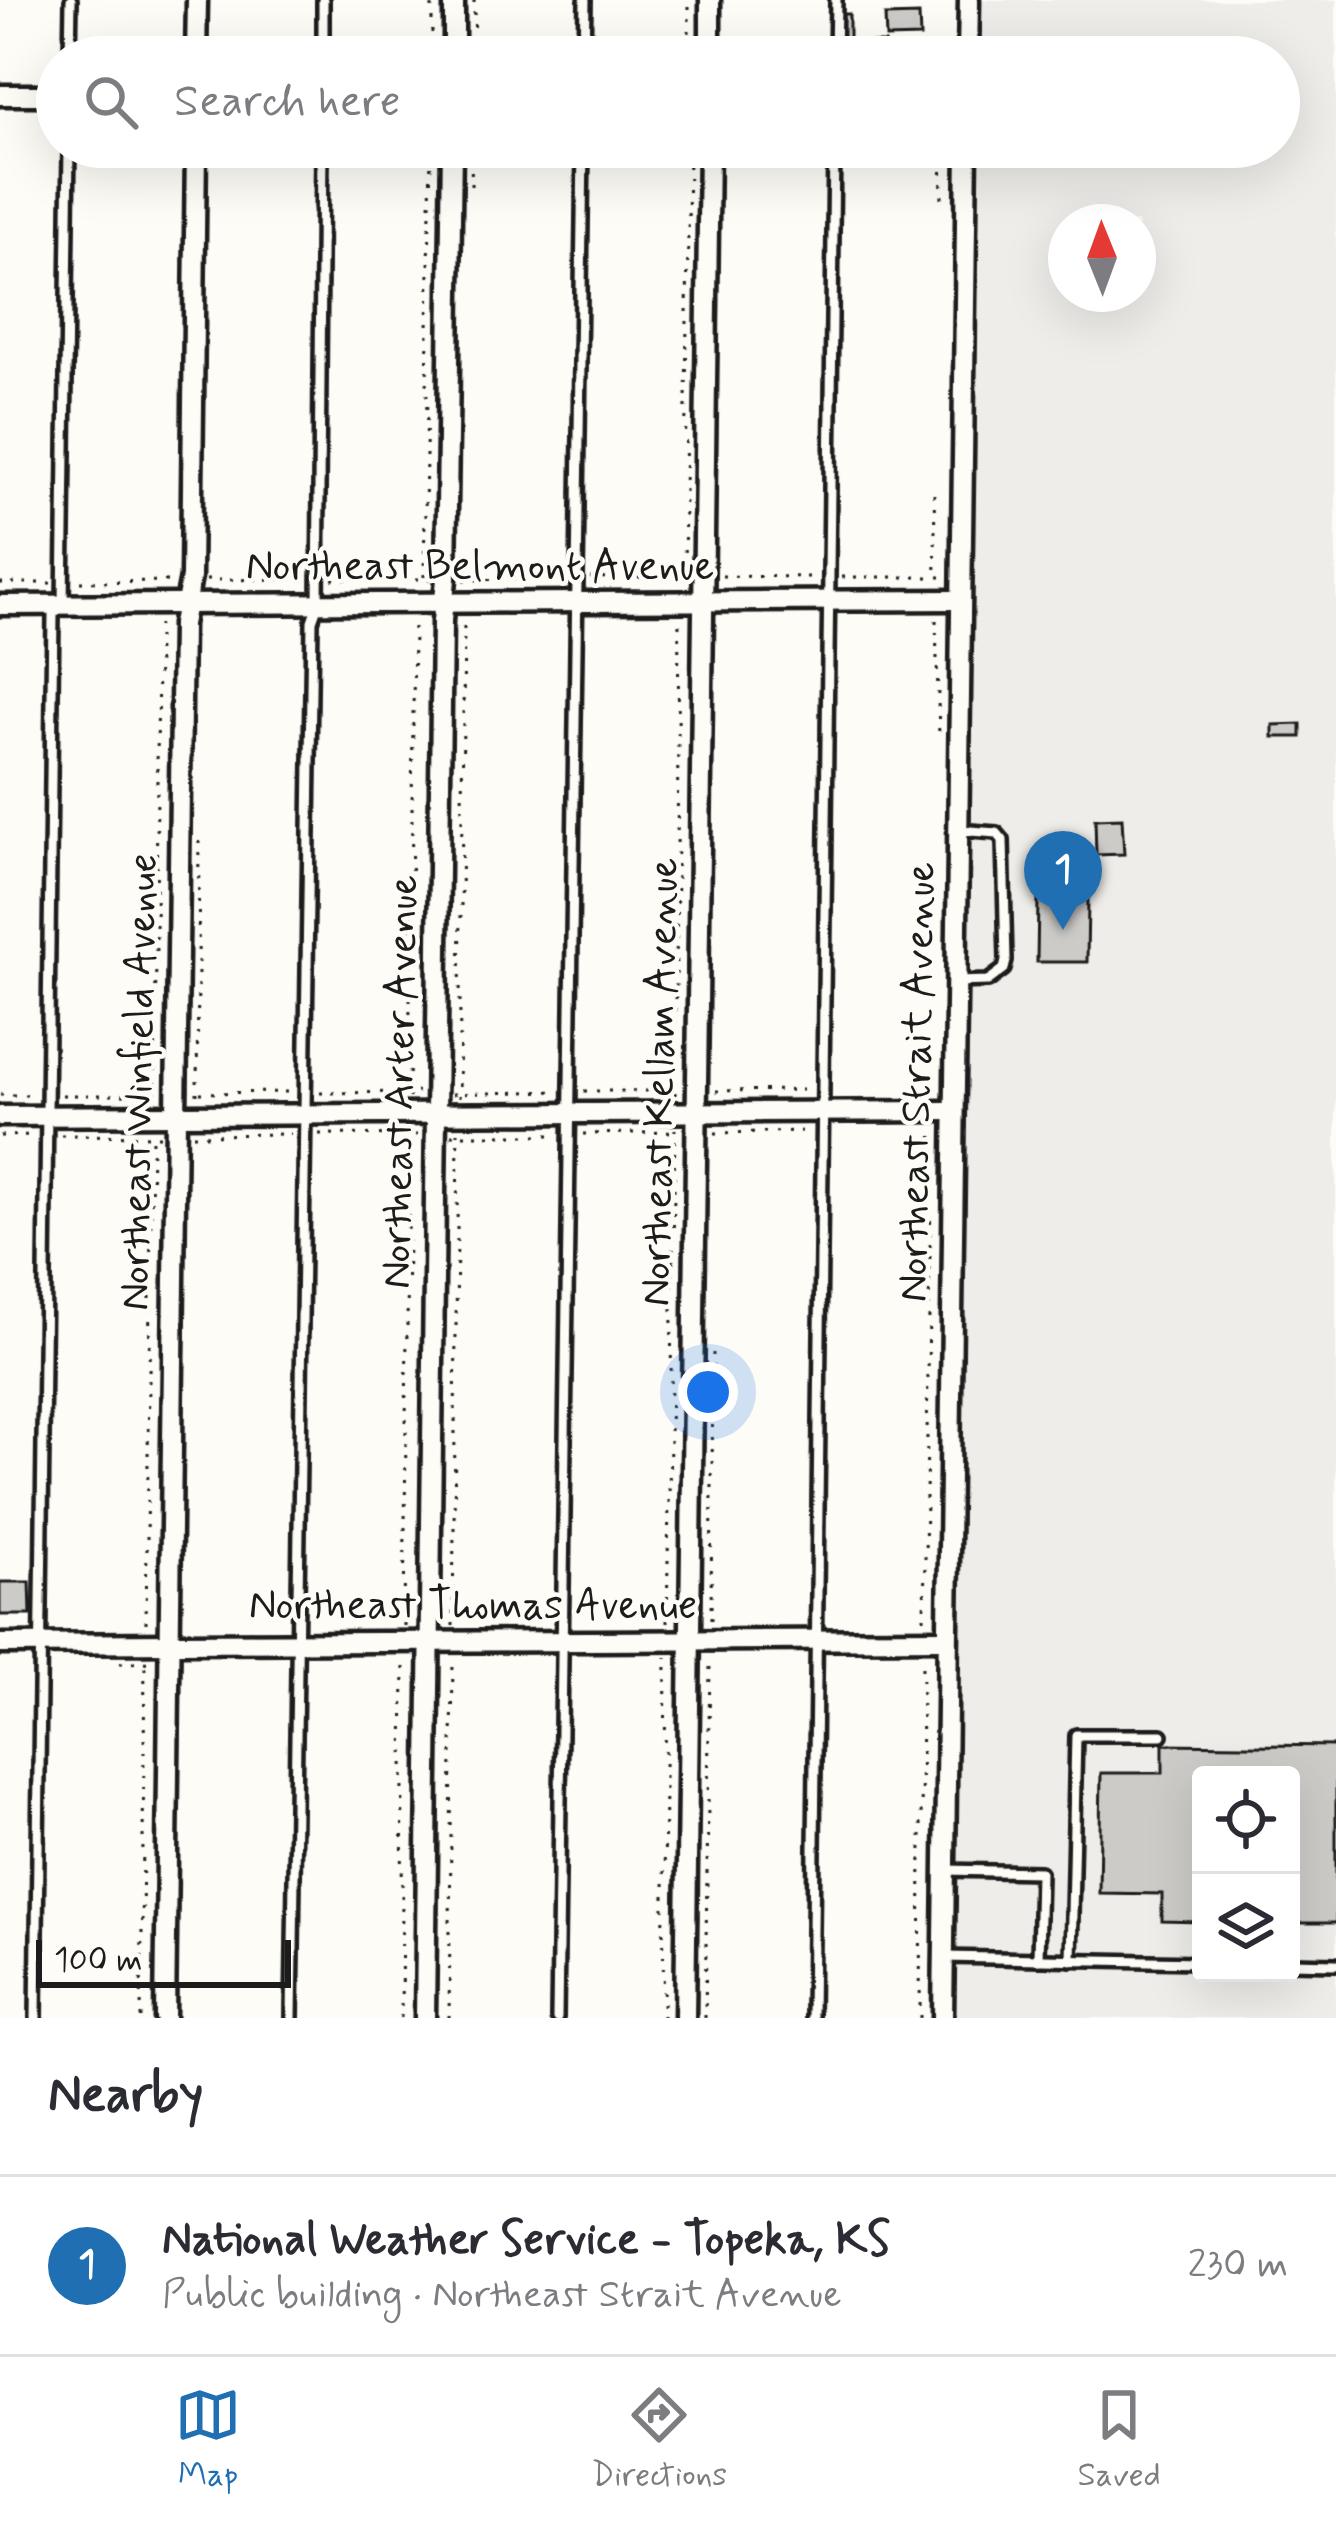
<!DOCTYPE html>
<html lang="en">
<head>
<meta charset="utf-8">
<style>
	body { margin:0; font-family:Mynerve,sans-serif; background:#f7f7f7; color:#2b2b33 }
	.controls { position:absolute; right:36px; bottom:36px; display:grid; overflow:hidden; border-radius:12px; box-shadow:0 12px 48px #0002 }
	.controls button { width:108px; height:108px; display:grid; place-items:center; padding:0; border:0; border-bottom:3px solid #e1e1e2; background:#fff; color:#2b2b33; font:60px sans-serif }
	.compass { position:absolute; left:1048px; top:204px; width:108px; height:108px; border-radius:50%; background:#fff; box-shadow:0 12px 48px #0002; rotate:359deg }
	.scale { position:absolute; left:36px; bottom:30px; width:255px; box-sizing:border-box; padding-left:12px; border:6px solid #1c1c1c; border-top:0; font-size:33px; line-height:42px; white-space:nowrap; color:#1c1c1c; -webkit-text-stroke:9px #fdfcf7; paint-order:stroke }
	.you { position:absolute; left:708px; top:1392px; width:42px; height:42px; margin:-30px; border:9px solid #fff; border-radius:50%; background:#1a73e8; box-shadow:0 0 0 18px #1a73e833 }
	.badge { display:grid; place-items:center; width:78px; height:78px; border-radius:50%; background:#1f6fb2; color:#fff; font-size:39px; font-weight:700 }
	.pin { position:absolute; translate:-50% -99px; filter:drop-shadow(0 3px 6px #0008) }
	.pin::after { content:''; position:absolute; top:63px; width:42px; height:36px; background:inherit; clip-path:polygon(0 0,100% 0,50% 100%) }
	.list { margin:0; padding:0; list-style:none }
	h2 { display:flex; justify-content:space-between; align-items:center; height:156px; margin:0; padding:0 48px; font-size:51px }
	h2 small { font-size:39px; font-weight:400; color:#7c7c81 }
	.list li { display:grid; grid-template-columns:78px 1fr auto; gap:36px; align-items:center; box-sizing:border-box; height:180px; padding:0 48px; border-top:3px solid #e1e1e2 }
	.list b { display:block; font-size:45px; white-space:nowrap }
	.list p { margin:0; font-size:39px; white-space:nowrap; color:#7c7c81 }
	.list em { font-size:39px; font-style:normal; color:#7c7c81 }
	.icon { flex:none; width:66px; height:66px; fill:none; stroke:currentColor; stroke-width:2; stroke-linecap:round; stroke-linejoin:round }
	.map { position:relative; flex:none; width:1336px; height:2018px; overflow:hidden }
	.search { position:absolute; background:#fff; box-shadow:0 12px 48px #0002; left:36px; right:36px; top:36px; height:132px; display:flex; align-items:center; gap:30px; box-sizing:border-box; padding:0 42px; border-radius:66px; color:#7c7c81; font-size:45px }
	.sheet { height:336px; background:#fff }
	nav { display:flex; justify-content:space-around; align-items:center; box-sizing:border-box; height:168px; border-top:3px solid #e1e1e2; background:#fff; font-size:33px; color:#7c7c81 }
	nav a { display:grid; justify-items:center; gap:6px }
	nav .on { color:#1f6fb2 }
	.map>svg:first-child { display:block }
	.built { fill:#eeede9; fill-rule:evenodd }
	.building { fill:#cccbc8; stroke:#1c1c1c; stroke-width:3 }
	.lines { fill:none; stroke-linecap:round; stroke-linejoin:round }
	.service-casing { stroke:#1c1c1c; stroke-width:18 }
	.minor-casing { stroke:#1c1c1c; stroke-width:27 }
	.path { stroke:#1c1c1c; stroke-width:3; stroke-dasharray:3 9; stroke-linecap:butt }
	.service { stroke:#fdfcf7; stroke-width:9 }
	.minor { stroke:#fdfcf7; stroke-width:18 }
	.labels { text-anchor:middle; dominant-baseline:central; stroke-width:9; stroke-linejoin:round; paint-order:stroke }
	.street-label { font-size:42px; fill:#1c1c1c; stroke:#fdfcf7 }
</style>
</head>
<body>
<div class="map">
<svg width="1336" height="2018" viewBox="0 0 1336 2018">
	<rect width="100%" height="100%" fill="#fdfcf7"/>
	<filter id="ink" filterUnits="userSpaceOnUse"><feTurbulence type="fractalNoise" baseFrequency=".00833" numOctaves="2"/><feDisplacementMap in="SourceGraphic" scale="24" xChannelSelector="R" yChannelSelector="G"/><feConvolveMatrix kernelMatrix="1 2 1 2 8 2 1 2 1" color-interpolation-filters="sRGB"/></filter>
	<g filter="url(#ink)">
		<path class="built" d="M982,0H1336V2018H955L980,147H1279V57H981ZM1066,222H1138V294H1066ZM1201,1775H1291V1973H1201Z"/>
		<g class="building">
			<polygon points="842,14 849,14 849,42 843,42"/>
			<polygon points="919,15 920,37 886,38 885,16"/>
			<polygon points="844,43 866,43 866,57 845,57"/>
			<rect x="871" y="43" width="14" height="14"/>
			<polygon points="1301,724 1301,737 1273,737 1273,725"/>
			<polygon points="1122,818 1124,854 1096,855 1095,819"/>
			<polygon points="1038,899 1088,899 1087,962 1037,962"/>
			<polygon points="0,1582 30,1582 31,1615 0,1615"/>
			<polygon points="1163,1744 1336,1746 1336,1923 1291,1923 1291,1775 1201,1775 1201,1922 1162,1921 1162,1894 1099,1893 1101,1773 1163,1773"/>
		</g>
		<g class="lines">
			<defs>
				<g id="service">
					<polyline points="70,57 71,0"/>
					<polyline points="323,57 323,0"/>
					<polyline points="584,57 585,0"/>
					<polyline points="835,57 836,0"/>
					<polyline points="955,982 988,981 1004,969 1006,961 1003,840 997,833 957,830"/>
					<polyline points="945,1870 1040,1872 1038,1959"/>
					<polyline points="944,1957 1201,1962"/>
					<polyline points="1071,1960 1076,1735 1162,1735"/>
					<polyline points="1291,1963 1336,1964"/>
					<polyline points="36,2018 53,614 63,605 69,147"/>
					<polyline points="292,2018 312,621 318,604 322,147"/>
					<polyline points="557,2018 583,147"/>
					<polyline points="812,2018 834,147"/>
				</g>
				<g id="minor">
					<polyline points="196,57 197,0"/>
					<polyline points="454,57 454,0"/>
					<polyline points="710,57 710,0"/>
					<polyline points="968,57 969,0"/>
					<polyline points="0,95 57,95"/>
					<polyline points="0,605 960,600"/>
					<polyline points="0,1116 953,1111"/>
					<polyline points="0,1644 947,1639"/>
					<polyline points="165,2018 182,624 191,577 196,147"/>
					<polyline points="425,2018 442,621 446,579 452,147"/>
					<polyline points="685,2018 709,147"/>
					<polyline points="943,2018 967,147"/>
				</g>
			</defs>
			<use href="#service" class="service-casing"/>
			<use href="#minor" class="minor-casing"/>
			<g class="path">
				<polyline points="474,0 475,57"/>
				<polyline points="432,57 432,0"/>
				<polyline points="689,57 689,0"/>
				<polyline points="941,147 942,199"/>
				<polyline points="471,186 472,147"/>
				<polyline points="934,494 936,575"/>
				<polyline points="684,576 689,147"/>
				<polyline points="722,576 814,577"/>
				<polyline points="424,577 431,147"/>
				<polyline points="842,577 946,577"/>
				<polyline points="590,578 688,576"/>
				<polyline points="332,579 430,579"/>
				<polyline points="206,580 304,579"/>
				<polyline points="464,580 562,578"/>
				<polyline points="80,582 172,581"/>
				<polyline points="0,583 52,583"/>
				<polyline points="936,620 939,738"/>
				<polyline points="584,1091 676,1091"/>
				<polyline points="716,1091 808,1090"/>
				<polyline points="200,1093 292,1092"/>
				<polyline points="320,1093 418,1092"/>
				<polyline points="452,1094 556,1091"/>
				<polyline points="0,1095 34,1095"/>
				<polyline points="62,1095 154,1095"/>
				<polyline points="155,1095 158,625"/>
				<polyline points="197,1095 199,841"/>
				<polyline points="675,1095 679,619"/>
				<polyline points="409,1098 414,622"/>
				<polyline points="459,1098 464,622"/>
				<polyline points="715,1133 807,1131"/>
				<polyline points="319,1134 417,1135"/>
				<polyline points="583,1134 675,1132"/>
				<polyline points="61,1135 160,1136"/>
				<polyline points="193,1135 291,1134"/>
				<polyline points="451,1135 555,1135"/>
				<polyline points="0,1136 34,1135"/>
				<polyline points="924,1619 932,1130"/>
				<polyline points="711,1620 713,1348"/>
				<polyline points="146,1623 152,1135"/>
				<polyline points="667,1623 675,1129"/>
				<polyline points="404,1626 409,1132"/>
				<polyline points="453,1626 458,1132"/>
				<polyline points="120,1663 153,1662"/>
				<polyline points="141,2018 145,1663"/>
				<polyline points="401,2018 404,1660"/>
				<polyline points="449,2018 453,1660"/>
				<polyline points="663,2018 666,1657"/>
				<polyline points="705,2018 710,1660"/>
				<polyline points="920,2018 922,1658"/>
			</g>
			<use href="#service" class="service"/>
			<use href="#minor" class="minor"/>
		</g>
	</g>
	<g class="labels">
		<g class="street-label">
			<text x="480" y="567">Northeast Belmont Avenue</text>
			<text transform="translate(140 1082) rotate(-89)">Northeast Winfield Avenue</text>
			<text transform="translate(401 1082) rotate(-89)">Northeast Arter Avenue</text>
			<text transform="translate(661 1082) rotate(-89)">Northeast Kellam Avenue</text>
			<text transform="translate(918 1082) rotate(-89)">Northeast Strait Avenue</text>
			<text x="473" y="1606">Northeast Thomas Avenue</text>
		</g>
	</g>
</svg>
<div class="controls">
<button><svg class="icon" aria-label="locate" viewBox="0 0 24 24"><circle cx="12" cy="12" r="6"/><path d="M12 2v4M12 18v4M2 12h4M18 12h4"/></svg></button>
<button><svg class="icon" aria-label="layers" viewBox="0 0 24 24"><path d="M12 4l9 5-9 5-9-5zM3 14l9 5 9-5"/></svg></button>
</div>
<svg class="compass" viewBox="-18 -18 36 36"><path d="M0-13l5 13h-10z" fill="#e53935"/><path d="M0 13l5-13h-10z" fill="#7c7c81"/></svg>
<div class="scale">100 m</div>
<div class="you"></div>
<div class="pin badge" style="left:1063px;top:930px">1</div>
<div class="search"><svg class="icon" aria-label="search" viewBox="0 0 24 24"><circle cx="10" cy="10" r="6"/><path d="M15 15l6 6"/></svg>Search here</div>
</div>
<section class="sheet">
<h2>Nearby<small></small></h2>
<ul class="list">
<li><span class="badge">1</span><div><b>National Weather Service - Topeka, KS</b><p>Public building · Northeast Strait Avenue</p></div><em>230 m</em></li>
</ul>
</section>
<nav>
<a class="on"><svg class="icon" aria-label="map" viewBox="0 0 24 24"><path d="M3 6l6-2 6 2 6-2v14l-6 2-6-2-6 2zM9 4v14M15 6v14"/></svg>Map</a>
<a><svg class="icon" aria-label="directions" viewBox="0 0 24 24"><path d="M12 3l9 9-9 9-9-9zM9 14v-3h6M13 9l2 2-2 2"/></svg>Directions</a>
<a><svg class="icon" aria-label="saved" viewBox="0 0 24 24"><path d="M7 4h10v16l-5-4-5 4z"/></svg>Saved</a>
</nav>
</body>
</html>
